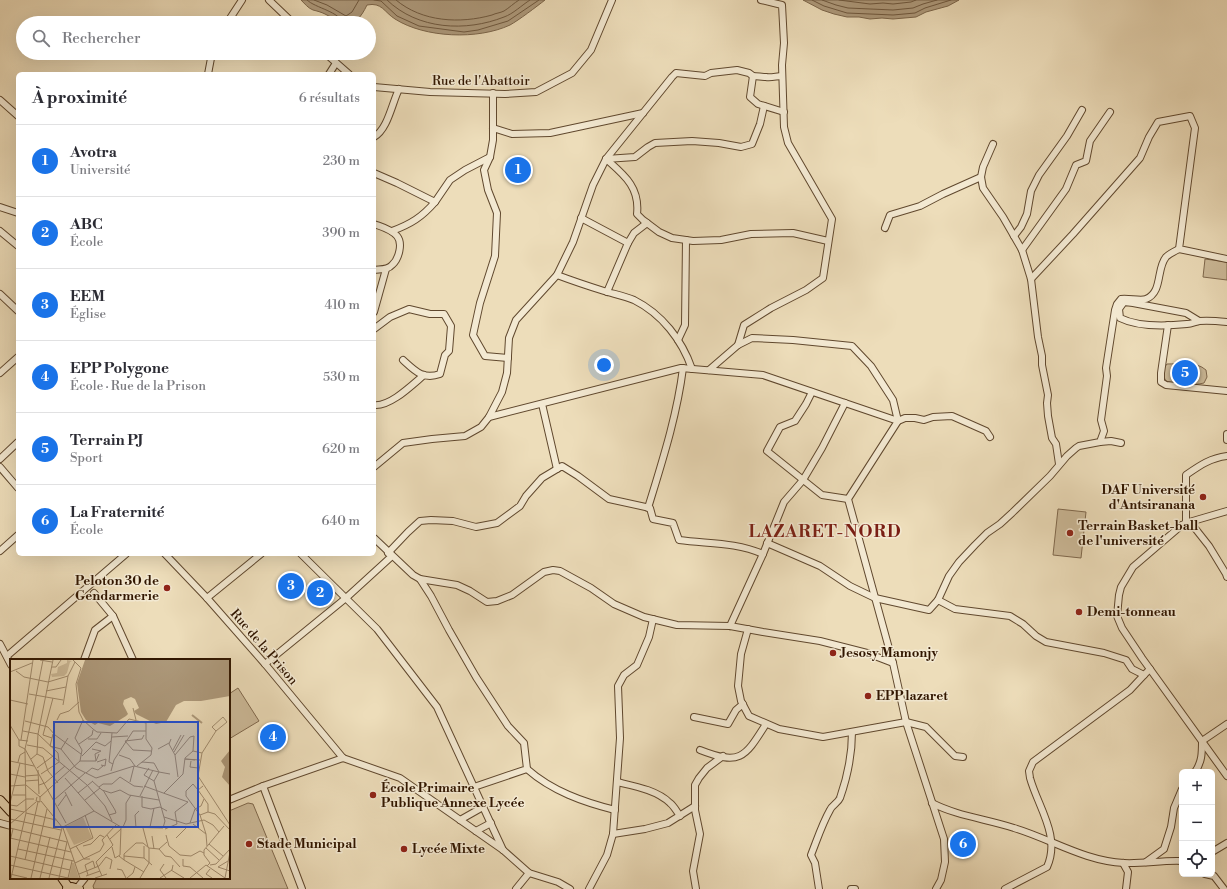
<!DOCTYPE html>
<html lang="fr">
<head>
<meta charset="utf-8">
<style>
	body { margin:0; font-family:"Libre Bodoni",serif; background:#f2f2f3; color:#2b2b33 }
	.controls { position:absolute; right:12px; bottom:12px; display:grid; overflow:hidden; border-radius:6px; box-shadow:0 4px 16px #0002 }
	.controls button { width:36px; height:36px; display:grid; place-items:center; padding:0; border:0; border-bottom:1px solid #e1e1e2; background:#fff; color:#2b2b33; font:20px sans-serif }
	.you { position:absolute; left:604px; top:365px; width:14px; height:14px; margin:-10px; border:3px solid #fff; border-radius:50%; background:#1a73e8; box-shadow:0 0 0 6px #1a73e833 }
	.badge { display:grid; place-items:center; width:26px; height:26px; border-radius:50%; background:#1a73e8; color:#fff; font-size:13px; font-weight:700 }
	.pin { position:absolute; translate:-50% -50%; border:2px solid #fff; box-shadow:0 1px 4px #0006 }
	.list { margin:0; padding:0; list-style:none }
	h2 { display:flex; justify-content:space-between; align-items:center; height:52px; margin:0; padding:0 16px; font-size:17px }
	h2 small { font-size:13px; font-weight:400; color:#7c7c81 }
	.list li { display:grid; grid-template-columns:26px 1fr auto; gap:12px; align-items:center; box-sizing:border-box; height:72px; padding:0 16px; border-top:1px solid #e1e1e2 }
	.list b { display:block; font-size:15px; white-space:nowrap }
	.list p { margin:0; font-size:13px; white-space:nowrap; color:#7c7c81 }
	.list em { font-size:13px; font-style:normal; color:#7c7c81 }
	.icon { flex:none; width:22px; height:22px; fill:none; stroke:currentColor; stroke-width:2; stroke-linecap:round; stroke-linejoin:round }
	.map { position:relative; flex:none; width:1227px; height:889px; overflow:hidden }
	.search { position:absolute; background:#fff; box-shadow:0 4px 16px #0002; left:16px; top:16px; width:360px; height:44px; display:flex; align-items:center; gap:10px; box-sizing:border-box; padding:0 14px; border-radius:22px; color:#7c7c81; font-size:15px }
	.panel { position:absolute; background:#fff; box-shadow:0 4px 16px #0002; left:16px; top:72px; width:360px; height:484px; border-radius:6px }
	.map>svg:first-child { display:block }
	.park { fill:#cdbb9a; stroke:#7f684d }
	.water { fill:#ad997b; stroke:#7b654a }
	.lines { fill:none; stroke-linecap:round; stroke-linejoin:round }
	.shore { stroke:#6f583e; stroke-width:1 }
	.minor-casing { stroke:#60482e; stroke-width:8 }
	.major-casing { stroke:#311600; stroke-width:10 }
	.minor { stroke:#f3e9d2; stroke-width:6 }
	.major { stroke:#edddba; stroke-width:8 }
	.poi-dot { fill:#8f2418; stroke:#f3e9d2; stroke-width:1.5 }
	.labels { text-anchor:middle; dominant-baseline:central; stroke-width:3; stroke-linejoin:round; paint-order:stroke }
	.street-label { font-size:13px; fill:#311600; stroke:#f3e9d2 }
	.poi-label { font-size:13px; font-weight:bold; fill:#311600; stroke:#f3e9d2; text-anchor:start }
	.district-label { font-size:17px; font-weight:bold; letter-spacing:1px; fill:#7a1f14; stroke:#f3e9d2 }
	.inset-river { fill:none; stroke:#ad997b; stroke-width:2 }
	.inset-road { fill:none; stroke:#a28d70; stroke-width:1 }
	.view { fill:#1d4ed8; fill-opacity:0.15; stroke:#1d4ed8; stroke-width:2 }
	.inset-edge { fill:none; stroke:#311600; stroke-width:2 }
</style>
</head>
<body>
<div class="map">
<svg width="1227" height="889" viewBox="0 0 1227 889">
	<rect width="100%" height="100%" fill="#edddba"/>
	<filter id="stains"><feTurbulence type="fractalNoise" baseFrequency=".005" numOctaves="4"/><feColorMatrix values="0 0 0 0 .2 0 0 0 0 .09 0 0 0 0 .02 0 0 0 .5 -.17"/></filter>
	<radialGradient id="worn" r=".72"><stop offset=".6" stop-color="#630" stop-opacity="0"/><stop offset="1" stop-color="#630" stop-opacity=".3"/></radialGradient>
	<g class="park">
		<polygon points="1205,259 1227,262 1227,280 1203,277"/>
		<path d="M1167,364C1179,364 1196,361 1206,370L1207,377L1204,383C1191,386 1178,385 1166,381C1162,374 1162,370 1167,364Z"/>
		<polygon points="1058,509 1086,512 1081,558 1053,555"/>
		<polygon points="238,688 259,721 229,739 229,694"/>
		<polygon points="248,803 253,804 288,889 94,889 93,886 97,878 229,878 229,811"/>
	</g>
	<g class="water">
		<path d="M301,0H545C536,7 519,20 510,25C478,40 425,38 395,19C384,12 382,2 367,5C355,30 346,25 325,14C321,12 317,11 313,10C308,8 305,4 301,0Z"/>
		<polygon points="803,0 959,0 948,6 926,12 916,17 893,19 882,18 870,19 859,17 847,17 834,14 822,10"/>
	</g>
	<g class="lines">
		<g class="shore">
			<path d="M307,0C315,8 341,12 342,23"/>
			<polyline points="314,0 327,5 346,16 352,12 359,0"/>
			<polyline points="374,0 381,1 397,16 419,26 464,32 478,30 508,21 539,0"/>
			<path d="M387,0C418,30 466,32 504,17C513,14 522,5 530,0"/>
			<path d="M396,0C422,22 460,24 492,15C496,13 500,13 504,11C509,8 514,3 519,0"/>
			<polyline points="812,0 824,6 847,13 893,15 915,13 925,8 951,0"/>
			<polyline points="822,0 836,5 848,8 893,10 913,8 923,4 937,0"/>
			<polyline points="839,0 870,4 883,3 893,4 911,2 916,0"/>
		</g>
		<defs>
			<g id="minor">
				<polyline points="269,0 293,23"/>
				<polyline points="227,23 242,0"/>
				<polyline points="325,53 349,74"/>
				<polyline points="208,74 212,53"/>
				<polyline points="329,74 336,63"/>
				<polyline points="753,76 750,97 758,104 784,112"/>
				<polyline points="374,87 430,92 505,94 536,92 572,73 591,50 612,0"/>
				<polyline points="493,93 493,140 490,157 484,170 488,190 497,213 495,256 480,303 473,335 485,356 508,358"/>
				<polyline points="0,100 18,116"/>
				<polyline points="493,128 512,134 550,133 643,113"/>
				<path d="M374,137C388,129 392,103 399,89"/>
				<polyline points="993,144 983,167 981,177 983,188 1003,217 1022,250 1031,279 1038,337 1042,356 1042,365 1048,395 1047,403 1048,416 1052,438 1056,444 1059,464"/>
				<path d="M606,159C624,175 640,187 637,214L643,220L659,232L672,238L693,241L721,240L751,234L793,233L828,241"/>
				<polyline points="606,159 635,157 648,147 655,143 692,141 719,143 741,147 752,144 760,124 764,106"/>
				<polyline points="374,173 397,183 435,202 450,180 465,170 490,157"/>
				<polyline points="0,207 18,213"/>
				<polyline points="581,218 628,243"/>
				<path d="M374,224C382,227 391,229 397,236C403,243 399,259 392,265C388,270 380,269 374,270"/>
				<polyline points="885,228 890,215 920,206 943,194 981,177"/>
				<polyline points="0,231 18,246"/>
				<path d="M392,231C411,224 422,217 435,202"/>
				<polyline points="1014,236 1021,227 1027,214 1031,191 1039,175 1067,136 1082,110"/>
				<polyline points="1022,250 1066,189 1076,165 1086,161 1090,141 1110,112"/>
				<path d="M557,275C573,281 588,286 604,291C614,294 625,296 634,300C662,314 682,340 692,369"/>
				<polyline points="1031,279 1073,234 1140,158 1149,137 1158,122 1190,116 1195,128 1179,249 1227,259"/>
				<polyline points="607,292 628,243 634,233 647,223"/>
				<polyline points="0,294 18,311"/>
				<polyline points="374,312 386,269"/>
				<path d="M1199,321L1186,313L1133,303L1124,302L1119,309L1120,318C1138,327 1168,326 1187,324C1191,324 1195,322 1199,321C1208,320 1218,321 1227,322"/>
				<polyline points="1168,325 1161,373 1161,382 1166,385 1227,391"/>
				<path d="M374,329L390,317L409,309L430,314H444L451,326L449,351L445,355L440,374C423,380 415,371 403,360"/>
				<polyline points="678,340 685,325 686,240"/>
				<polyline points="738,345 744,325 771,308 806,290 823,278 832,219 788,143 784,127 782,65 784,43 782,5 761,0"/>
				<polyline points="709,370 738,345 752,338 793,340 852,346 871,366 893,400 898,421 905,418 915,418 924,420 933,417 952,416 986,431 990,437"/>
				<polyline points="0,373 18,357"/>
				<polyline points="812,392 806,404 795,421 780,427 767,451 822,495 848,499"/>
				<polyline points="542,404 557,469"/>
				<path d="M374,405C390,407 412,385 424,375"/>
				<path d="M489,417L502,392L507,373L509,338L516,320L557,275L573,242L593,185L606,159L672,77L676,73L705,76L711,73L737,70L749,73L753,76C758,76 761,77 766,77C771,78 777,76 782,76"/>
				<polyline points="1227,434 1227,440"/>
				<polyline points="1100,442 1111,441 1121,443"/>
				<polyline points="0,459 18,442"/>
				<polyline points="0,467 18,488"/>
				<polyline points="374,467 403,443 432,439 465,436 481,427 489,417 681,368 763,375 898,421 848,499 893,663 906,722 944,839 945,862 941,880 936,889"/>
				<path d="M648,508C662,462 677,416 683,368"/>
				<polyline points="1186,523 1227,511"/>
				<path d="M1182,525L1186,523V475C1199,466 1210,458 1227,456"/>
				<polyline points="374,538 413,575 420,579 457,585 470,591 487,602 497,601 512,595 544,572 553,570 560,571 591,588 614,604 644,617 677,625 730,626 763,632 820,641 867,653 893,663"/>
				<polyline points="767,543 820,566 850,586 875,598 929,610 938,600 955,609 1010,616 1023,624 1036,636 1046,642 1104,653 1126,660 1132,669 1144,675 1150,669"/>
				<polyline points="0,551 18,535"/>
				<path d="M388,553L408,532L420,521L431,520L453,521L476,527L497,523L520,506L526,496L542,478L562,466L578,476L609,499L650,508L653,519L673,523L679,540C709,544 735,542 763,554"/>
				<polyline points="165,554 207,598 265,664 343,758"/>
				<polyline points="301,554 377,629 437,707 503,850"/>
				<polyline points="1227,577 1226,574 1209,546 1194,527 1182,525 1133,567 1121,587 1119,595 1117,616 1122,628 1142,658 1227,776"/>
				<polyline points="420,579 431,596 449,630 476,677 508,726 524,743 527,769 474,787"/>
				<polyline points="94,593 113,616 133,660"/>
				<polyline points="207,598 261,554"/>
				<path d="M938,600L949,576L959,562L975,545L987,533L1000,524L1012,513L1050,476L1067,456L1076,448L1079,446L1100,442L1104,431L1101,420L1107,376L1106,368L1115,310L1117,304L1121,299C1128,298 1141,301 1146,299C1163,292 1156,269 1166,257C1169,254 1175,251 1179,249"/>
				<polyline points="730,626 763,554 784,502 803,480 822,448 845,403"/>
				<polyline points="748,629 741,654 738,686 741,701 749,716 779,729 823,737 906,722 926,727 955,756 963,757"/>
				<polyline points="0,644 11,665"/>
				<polyline points="7,656 126,554"/>
				<polyline points="84,660 95,630 113,616"/>
				<polyline points="265,664 346,598 392,556"/>
				<polyline points="694,717 728,724 736,710 743,704"/>
				<path d="M700,750C741,766 745,757 766,724"/>
				<polyline points="343,758 400,778 503,850 529,873 558,882 570,889"/>
				<path d="M527,769C552,791 583,802 615,810"/>
				<path d="M1195,772C1202,762 1202,753 1202,741L1227,724"/>
				<path d="M617,782C634,786 657,790 670,803C674,806 677,812 680,816"/>
				<polyline points="263,786 302,889"/>
				<polyline points="229,800 263,786 343,758"/>
				<path d="M932,803C957,816 987,819 1014,828C1051,839 1084,861 1124,863C1143,864 1163,860 1182,861"/>
				<polyline points="460,820 483,807"/>
				<polyline points="0,823 11,826"/>
				<polyline points="476,831 491,823"/>
				<polyline points="613,834 645,829 668,823 695,806"/>
				<polyline points="1212,852 1227,843"/>
				<polyline points="1146,862 1164,849 1171,827 1174,808 1182,789"/>
				<polyline points="1123,863 1128,872 1126,889"/>
				<polyline points="1205,874 1214,876 1224,889"/>
				<polyline points="77,888 85,878"/>
				<polyline points="516,889 529,873"/>
				<polyline points="589,889 607,855 613,834 620,738 618,686 624,675 637,665 649,637 653,619"/>
				<polyline points="696,889 693,871 700,834 695,810 695,785 699,778 707,768 723,756"/>
				<path d="M819,889L815,863L811,855C817,840 822,824 830,810C832,805 838,803 840,798C847,778 852,754 852,732"/>
				<polyline points="851,889 855,889"/>
				<path d="M1005,889L1047,867C1061,836 1038,807 1030,778L1029,771L1033,762L1130,690L1144,675"/>
			</g>
			<g id="major">
				<polyline points="0,800 11,812"/>
				<polyline points="62,878 69,888"/>
				<polyline points="67,889 72,887 79,889"/>
			</g>
		</defs>
		<use href="#minor" class="minor-casing"/>
		<use href="#major" class="major-casing"/>
		<use href="#minor" class="minor"/>
		<use href="#major" class="major"/>
	</g>
	<g class="poi-dot">
		<circle cx="1203" cy="497" r="4"/>
		<circle cx="1070" cy="533" r="4"/>
		<circle cx="167" cy="588" r="4"/>
		<circle cx="1079" cy="612" r="4"/>
		<circle cx="833" cy="653" r="4"/>
		<circle cx="868" cy="696" r="4"/>
		<circle cx="373" cy="795" r="4"/>
		<circle cx="249" cy="844" r="4"/>
		<circle cx="404" cy="849" r="4"/>
	</g>
	<g class="labels">
		<g class="street-label">
			<text x="481" y="81">Rue de l'Abattoir</text>
			<text transform="translate(264 647) rotate(49)">Rue de la Prison</text>
		</g>
		<g class="poi-label">
			<text x="1195" y="490" text-anchor="end">DAF Université<tspan x="1195" dy="15">d'Antsiranana</tspan></text>
			<text x="1078" y="526">Terrain Basket-ball<tspan x="1078" dy="15">de l'université</tspan></text>
			<text x="159" y="581" text-anchor="end">Peloton 30 de<tspan x="159" dy="15">Gendarmerie</tspan></text>
			<text x="1087" y="612">Demi-tonneau</text>
			<text x="841" y="653">Jesosy Mamonjy</text>
			<text x="876" y="696">EPP lazaret</text>
			<text x="381" y="788">École Primaire<tspan x="381" dy="15">Publique Annexe Lycée</tspan></text>
			<text x="257" y="844">Stade Municipal</text>
			<text x="412" y="849">Lycée Mixte</text>
		</g>
		<g class="district-label">
			<text x="825" y="532">LAZARET-NORD</text>
		</g>
	</g>
	<g transform="translate(10 659)">
		<rect width="220" height="220" fill="#edddba"/>
		<path d="M62,204H64L69,219H59Z" fill="#cdbb9a"/>
		<path d="M57,1L62,2L60,3L57,14L54,17L42,18L41,15L47,14L48,8L57,4ZM73,158L82,179L64,186L55,168Z" fill="#cdbb9a"/>
		<path d="M75,1H220V37L191,42H174L166,46L156,63L146,65L126,55L124,52L129,49L125,40L121,38L114,41L113,45L118,55L116,57L100,67L88,64L85,66L76,61L71,53L67,24ZM220,91V127L212,118L215,108L211,102Z" fill="#ad997b"/>
		<path class="inset-river" d="M182,56L192,64"/>
		<path class="inset-road" d="M30,1L42,3M63,1L71,9L66,25L69,53L73,61L83,70L87,73L107,74L119,60L136,64V80L142,89L141,96L131,104M42,8H46L51,1M6,12L14,18L38,23L58,17M0,13L22,4M36,32L56,28M19,35L53,41M0,41L18,45M53,46L58,17L65,3M123,49L126,61M213,58L217,63L206,72L202,68ZM47,61L50,55L59,52L69,43M15,62L38,68L45,76L71,95M21,63L33,1M0,66L9,81M13,72L28,75L48,94L49,102M206,72L192,94L188,117L220,166M102,74L99,103L103,105M43,75L40,87L51,90L66,109L86,119L124,107L149,113L144,122L155,162L153,169L111,168L84,152M134,76L132,80L115,82L123,91L141,92M102,78L118,77M42,79L33,76L43,39M78,80H87L91,74M161,80L159,85L165,96L168,118M11,81L23,1M69,85L82,76L83,71M17,86L33,89L77,126L95,147L102,162M15,90L56,164M15,90L21,63M15,90L9,87V81L18,82M51,90L58,79M82,90L91,92L85,95L86,102M148,90L159,84M163,91L171,76M164,93L174,76M27,95L33,98L38,112L48,124M109,96L120,100L125,107M165,96L180,78L184,77L183,92L192,94M72,97L86,83L95,87L101,82M21,100L27,95L28,75L43,1M185,101L175,100L190,101M0,102L24,107M70,102H86L89,95M181,102L180,108L188,109M8,103L10,96L15,93M87,103L96,100L95,107L91,106M127,107L132,103L144,104L149,113L160,115M27,109L43,97M139,109L134,116L144,122M28,111L29,135M101,112L104,101L123,72H136M76,114L82,109L88,111L93,107M0,115L15,118M31,115L49,103M15,117L28,116M55,119L84,152M15,122L29,121M82,122L92,131L101,134L110,131L119,136L149,141M120,123L124,107M16,126L30,138V143L26,142L27,138M29,126L35,124L55,107M0,127L15,126M134,127L178,143M193,127L188,131L198,145V153L205,155L220,171M89,128L93,125H102L110,118L124,127L133,128M93,131L105,151L106,154L99,156M188,131L183,125L176,132V137L190,156L198,153M55,133L62,147M68,134L83,122M154,134L173,115L175,99L183,92M3,136H16M130,137L143,111M132,137V148L141,150L150,148L157,152M30,138L70,102L72,91L65,79L73,61M44,141L75,114M75,141L90,129M31,142L52,168M0,144L10,104M0,146L7,147L16,140H24M48,147L56,136M0,150L14,153M16,154L46,161M190,156L196,175M154,158L176,165L194,161L203,166L209,173M0,160L51,171M180,164L185,150L191,147L194,140M0,165L26,143M183,165L196,175L197,187M53,168L84,152M113,168L116,161V144L121,136M140,168L144,149M0,169L57,183L49,219M53,169L70,219M126,169L125,156L129,152M133,169L138,188M155,170L167,165L165,153L178,143M156,176L159,187L170,196L181,197L190,192L194,194M142,177L144,190M0,179L61,193M166,179L176,169M100,180L111,170M0,182L3,170M199,185L213,197M66,187L74,200H80M73,187L81,185L90,176L94,178M134,187V199L142,206M102,188L105,199L110,196L111,168M139,189L149,190L157,183M196,189L209,201M8,190L64,202M60,190L83,179L75,156M149,190L155,197L161,198L170,208M0,197L60,211M109,197L114,201V195L126,184H133L139,189V204L130,219M114,197L134,199M173,200V207L180,208L193,219M15,201L28,143M114,201L134,213M218,202L208,208L220,212M65,204L90,192L94,185L92,181L106,166M154,205L150,211L156,219M0,206L58,219M200,206L206,205L220,190M197,207L200,204L194,196V191L214,167M107,210L112,211L116,219M200,210L196,215L202,219M161,211L174,219M0,215L17,219M69,215L89,207L96,198L102,201L100,210M78,216L75,206L83,202L85,209M76,217L90,212M92,217L86,203L103,186L97,176M1,219L16,154L15,90M21,219L37,150M30,219L40,178M39,219L52,169M58,219L62,202M85,219L97,215M117,219L123,214L125,208M150,219L162,211L163,206M180,219L196,206L215,219M215,219L220,193"/>
		<path class="view" d="M44,63H188V168H44Z"/>
		<rect width="220" height="220" class="inset-edge"/>
	</g>
	<rect width="100%" height="100%" filter="url(#stains)"/>
	<rect width="100%" height="100%" fill="url(#worn)"/>
</svg>
<div class="controls">
<button>+</button>
<button>−</button>
<button><svg class="icon" aria-label="locate" viewBox="0 0 24 24"><circle cx="12" cy="12" r="6"/><path d="M12 2v4M12 18v4M2 12h4M18 12h4"/></svg></button>
</div>
<div class="you"></div>
<div class="pin badge" style="left:518px;top:170px">1</div>
<div class="pin badge" style="left:320px;top:593px">2</div>
<div class="pin badge" style="left:291px;top:586px">3</div>
<div class="pin badge" style="left:273px;top:737px">4</div>
<div class="pin badge" style="left:1185px;top:373px">5</div>
<div class="pin badge" style="left:963px;top:844px">6</div>
<div class="search"><svg class="icon" aria-label="search" viewBox="0 0 24 24"><circle cx="10" cy="10" r="6"/><path d="M15 15l6 6"/></svg>Rechercher</div>
<section class="panel">
<h2>À proximité<small>6 résultats</small></h2>
<ul class="list">
<li><span class="badge">1</span><div><b>Avotra</b><p>Université</p></div><em>230 m</em></li>
<li><span class="badge">2</span><div><b>ABC</b><p>École</p></div><em>390 m</em></li>
<li><span class="badge">3</span><div><b>EEM</b><p>Église</p></div><em>410 m</em></li>
<li><span class="badge">4</span><div><b>EPP Polygone</b><p>École · Rue de la Prison</p></div><em>530 m</em></li>
<li><span class="badge">5</span><div><b>Terrain PJ</b><p>Sport</p></div><em>620 m</em></li>
<li><span class="badge">6</span><div><b>La Fraternité</b><p>École</p></div><em>640 m</em></li>
</ul>
</section>
</div>
</body>
</html>
